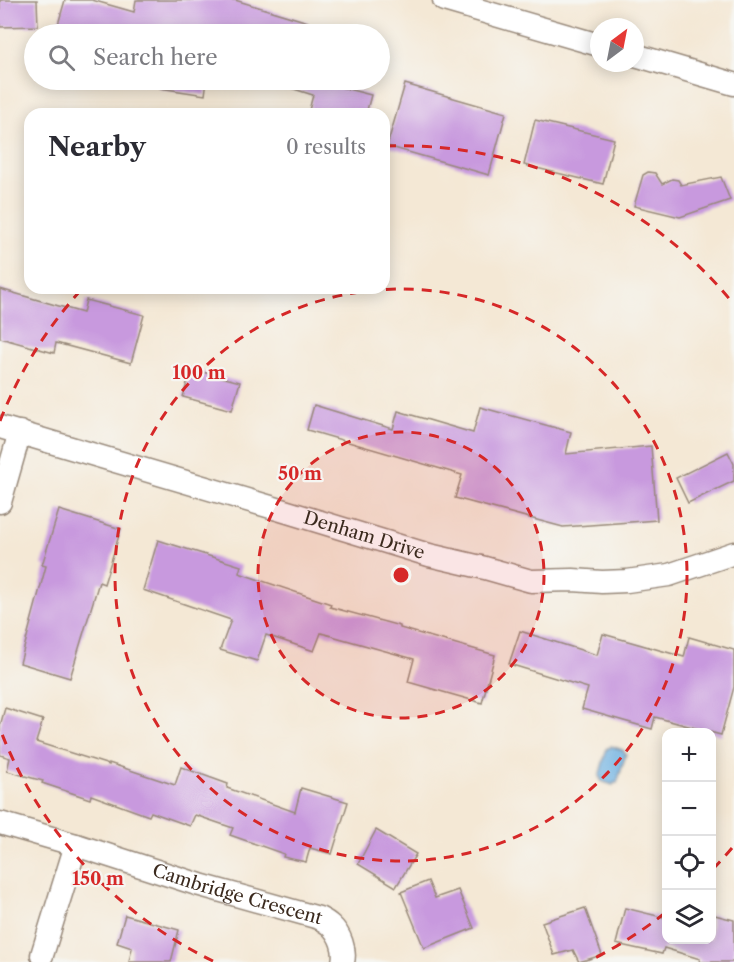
<!DOCTYPE html>
<html lang="en">
<head>
<meta charset="utf-8">
<style>
	body { margin:0; font-family:"Libre Caslon Text",serif; background:#f7f7f7; color:#2b2b33 }
	.controls { position:absolute; right:18px; bottom:18px; display:grid; overflow:hidden; border-radius:12px; box-shadow:0 3px 15px #0003 }
	.controls button { width:54px; height:54px; display:grid; place-items:center; padding:0; border:0; border-bottom:2px solid #e1e1e2; background:#fff; color:#2b2b33; font:30px sans-serif }
	.compass { position:absolute; left:590px; top:18px; width:54px; height:54px; border-radius:50%; background:#fff; box-shadow:0 3px 15px #0003; rotate:32deg }
	.list { margin:0; padding:0; list-style:none }
	h2 { display:flex; justify-content:space-between; align-items:center; height:78px; margin:0; padding:0 24px; font-size:26px }
	h2 small { font-size:20px; font-weight:400; color:#7c7c81 }
	.icon { flex:none; width:33px; height:33px; fill:none; stroke:currentColor; stroke-width:2; stroke-linecap:round; stroke-linejoin:round }
	.map { position:relative; flex:none; width:734px; height:962px; overflow:hidden }
	.search { position:absolute; background:#fff; box-shadow:0 3px 15px #0003; left:24px; top:24px; width:366px; height:66px; display:flex; align-items:center; gap:15px; box-sizing:border-box; padding:0 21px; border-radius:33px; color:#7c7c81; font-size:22px }
	.panel { position:absolute; background:#fff; box-shadow:0 3px 15px #0003; left:24px; top:108px; width:366px; height:186px; border-radius:18px }
	.map>svg:first-child { display:block }
	.water { fill:#6bafe1; stroke:#536c80; stroke-width:1.5 }
	.building { fill:#c899de }
	.lines { fill:none; stroke-linecap:round; stroke-linejoin:round }
	.minor-casing { stroke:#98897a; stroke-width:25 }
	.minor { stroke:#fff; stroke-width:22 }
	.ring { fill:none; stroke:#d62828; stroke-width:3; stroke-dasharray:10 8 }
	.labels { text-anchor:middle; dominant-baseline:central; stroke-width:4.5; stroke-linejoin:round; paint-order:stroke }
	.street-label { font-size:18px; fill:#3b2a1e; stroke:#f6f6f2 }
	.centre { fill:#d62828; stroke:#f6f6f2; stroke-width:3 }
	.ring-label { font-size:18px; text-anchor:middle; font-weight:bold; fill:#d62828; stroke:#f6f6f2; stroke-width:4.5; stroke-linejoin:round; paint-order:stroke }
</style>
</head>
<body>
<div class="map">
<svg width="734" height="962" viewBox="0 0 734 962">
	<rect width="100%" height="100%" fill="#f6f6f2"/>
	<filter id="ink" filterUnits="userSpaceOnUse"><feTurbulence type="fractalNoise" baseFrequency=".0167" numOctaves="2"/><feDisplacementMap in="SourceGraphic" scale="12" xChannelSelector="R" yChannelSelector="G"/><feConvolveMatrix kernelMatrix="1 2 1 2 8 2 1 2 1" color-interpolation-filters="sRGB"/></filter>
	<filter id="wash" filterUnits="userSpaceOnUse"><feTurbulence type="fractalNoise" baseFrequency=".008" numOctaves="4" result="noise"/><feDisplacementMap in="SourceGraphic" scale="24" xChannelSelector="R" yChannelSelector="G"/><feGaussianBlur stdDeviation="1.35" result="paint"/><feColorMatrix in="noise" values="0 0 0 0 0 0 0 0 0 0 0 0 0 0 0 0 0 1.4 0 .05"/><feComposite in="paint" operator="in"/></filter>
	<g filter="url(#wash)">
		<rect width="100%" height="100%" fill="#f4e8d5"/>
		<polygon class="water" points="611,746 623,750 624,752 626,754 617,783 614,783 613,785 601,781 601,778 599,777 607,748 610,748"/>
		<g id="blocks">
			<g class="building">
				<polygon points="0,0 37,0 38,26 0,27"/>
				<polygon points="65,0 92,0 134,12 136,0 235,0 308,22 304,34 78,34 57,28"/>
				<polygon points="160,80 207,80 205,95 160,88"/>
				<polygon points="276,80 313,80 371,95 366,114 308,114 313,95 275,83"/>
				<polygon points="405,84 506,113 489,175 387,146"/>
				<polygon points="535,120 614,139 603,184 524,165"/>
				<polygon points="648,172 655,173 662,184 672,179 678,180 681,185 721,177 730,200 680,217 634,206 643,175"/>
				<polygon points="0,289 83,313 86,300 144,315 131,363 56,343 54,353 0,338"/>
				<polygon points="191,369 240,382 232,410 183,397"/>
				<polygon points="314,405 393,429 398,411 473,433 480,407 571,432 566,454 651,446 657,520 563,527 455,498 462,475 307,430"/>
				<polygon points="728,452 734,464 734,481 688,503 676,478"/>
				<polygon points="59,510 121,529 104,584 99,582 70,678 20,663 46,566 42,565"/>
				<polygon points="158,540 241,566 239,573 331,604 330,607 400,626 400,628 495,655 482,703 408,682 414,659 321,633 314,651 266,635 257,661 220,650 231,620 143,590"/>
				<polygon points="520,631 597,655 603,634 684,657 689,637 734,650 734,687 721,735 655,717 652,729 582,709 588,688 509,664"/>
				<polygon points="5,708 43,720 36,742 109,765 109,763 175,785 181,767 228,784 227,788 295,812 301,788 348,802 332,854 310,848 306,862 283,857 284,854 230,835 233,828 195,815 190,826 151,812 149,816 91,795 90,799 42,783 43,781 7,771 10,758 0,755 0,726"/>
				<polygon points="376,830 416,854 396,887 358,864"/>
				<polygon points="428,881 435,898 458,890 474,928 424,948 401,892"/>
				<polygon points="585,908 602,955 579,962 573,950 554,955 542,922"/>
				<polygon points="625,908 666,918 666,939 711,939 711,914 734,920 734,962 699,962 700,959 664,948 662,954 616,944"/>
				<polygon points="125,915 179,930 171,962 129,962 132,948 117,943"/>
			</g>
		</g>
	</g>
	<g filter="url(#ink)">
		<use href="#blocks" fill-opacity="0" stroke="#98897a" stroke-width="1.5"/>
		<g class="lines">
			<defs>
				<g id="minor">
					<polyline points="444,0 599,45"/>
					<polyline points="635,55 734,84"/>
					<path id="s1" d="M0,427L281,510L429,555L485,568L531,581L573,580L602,582L627,581L669,575L734,553"/>
					<polyline points="0,502 20,432"/>
					<path id="s2" d="M0,823L76,845L200,885L319,918C323,920 328,923 331,926C340,934 346,950 343,962"/>
					<polyline points="42,955 76,845"/>
				</g>
			</defs>
			<use href="#minor" class="minor-casing"/>
			<use href="#minor" class="minor"/>
		</g>
	</g>
	<circle cx="401" cy="575" r="143" fill="#d62828" fill-opacity=".12"/>
	<g class="ring">
		<circle cx="401" cy="575" r="143"/>
		<circle cx="401" cy="575" r="286"/>
		<path d="M732 848A429 429 0 0 1 712 870M665 913A429 429 0 0 1 589 961M213 961A429 429 0 0 1 0 729M0 421A429 429 0 0 1 80 291M386 146A429 429 0 0 1 732 302"/>
	</g>
	<g class="labels">
		<g class="street-label">
			<text stroke="none"><textPath href="#s1" startOffset="380">Denham Drive</textPath></text>
			<text stroke="none"><textPath href="#s2" startOffset="248">Cambridge Crescent</textPath></text>
		</g>
	</g>
	<circle cx="401" cy="575" r="9" class="centre"/>
	<g class="ring-label">
		<text x="199" y="379">100 m</text>
		<text x="300" y="480">50 m</text>
		<text x="98" y="885">150 m</text>
	</g>
</svg>
<div class="controls">
<button>+</button>
<button>−</button>
<button><svg class="icon" aria-label="locate" viewBox="0 0 24 24"><circle cx="12" cy="12" r="6"/><path d="M12 2v4M12 18v4M2 12h4M18 12h4"/></svg></button>
<button><svg class="icon" aria-label="layers" viewBox="0 0 24 24"><path d="M12 4l9 5-9 5-9-5zM3 14l9 5 9-5"/></svg></button>
</div>
<svg class="compass" viewBox="-18 -18 36 36"><path d="M0-13l5 13h-10z" fill="#e53935"/><path d="M0 13l5-13h-10z" fill="#7c7c81"/></svg>
<div class="search"><svg class="icon" aria-label="search" viewBox="0 0 24 24"><circle cx="10" cy="10" r="6"/><path d="M15 15l6 6"/></svg>Search here</div>
<section class="panel">
<h2>Nearby<small>0 results</small></h2>
<ul class="list">
</ul>
</section>
</div>
</body>
</html>
